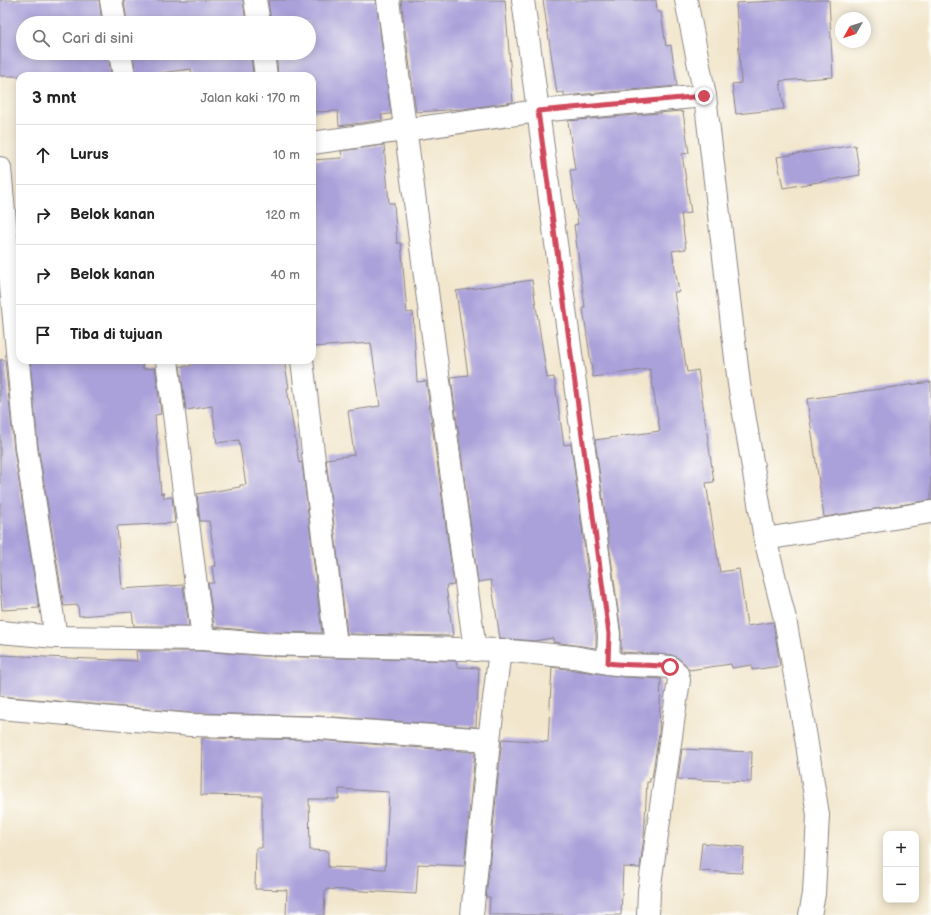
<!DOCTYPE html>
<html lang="id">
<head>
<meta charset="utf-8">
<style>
	body { margin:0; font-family:"Balsamiq Sans",sans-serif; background:#f2f2f2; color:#222 }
	.controls { position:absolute; right:12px; bottom:12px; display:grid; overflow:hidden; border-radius:8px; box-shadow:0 2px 10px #0003 }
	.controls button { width:36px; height:36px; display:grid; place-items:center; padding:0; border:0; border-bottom:1px solid #e0e0e0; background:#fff; color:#222; font:20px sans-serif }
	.compass { position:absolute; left:835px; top:12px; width:36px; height:36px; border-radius:50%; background:#fff; box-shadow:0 2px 10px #0003; rotate:231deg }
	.stop { position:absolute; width:12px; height:12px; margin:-9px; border:3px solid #d1495b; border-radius:50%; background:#fff }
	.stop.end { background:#d1495b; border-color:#fff; box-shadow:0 1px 4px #0008 }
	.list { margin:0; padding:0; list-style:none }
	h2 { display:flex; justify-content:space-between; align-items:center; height:52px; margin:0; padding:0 16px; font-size:17px }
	h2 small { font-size:13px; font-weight:400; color:#767676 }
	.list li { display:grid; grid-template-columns:26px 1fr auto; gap:12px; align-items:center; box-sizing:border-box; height:60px; padding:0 16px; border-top:1px solid #e0e0e0 }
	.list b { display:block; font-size:15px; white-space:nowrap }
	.list em { font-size:13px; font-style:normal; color:#767676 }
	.icon { flex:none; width:22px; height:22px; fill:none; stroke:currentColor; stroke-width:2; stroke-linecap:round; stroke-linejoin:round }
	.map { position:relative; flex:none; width:931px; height:915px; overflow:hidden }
	.search { position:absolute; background:#fff; box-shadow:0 2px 10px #0003; left:16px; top:16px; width:300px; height:44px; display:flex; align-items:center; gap:10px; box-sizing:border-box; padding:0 14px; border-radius:22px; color:#767676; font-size:15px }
	.panel { position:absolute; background:#fff; box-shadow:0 2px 10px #0003; left:16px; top:72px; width:300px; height:292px; border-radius:12px }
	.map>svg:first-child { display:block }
	.building { fill:#aaa1da; fill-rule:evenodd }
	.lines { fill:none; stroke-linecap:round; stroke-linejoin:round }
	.street-casing { stroke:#8a8484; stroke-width:24 }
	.secondary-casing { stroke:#8a8484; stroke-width:24 }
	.street { stroke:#fff; stroke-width:22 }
	.secondary { stroke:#fff; stroke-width:22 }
	.route { stroke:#d1495b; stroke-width:5 }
</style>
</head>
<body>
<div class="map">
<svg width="931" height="915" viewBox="0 0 931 915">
	<rect width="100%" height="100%" fill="#fdfcf7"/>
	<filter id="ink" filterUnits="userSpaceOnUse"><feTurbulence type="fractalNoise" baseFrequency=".025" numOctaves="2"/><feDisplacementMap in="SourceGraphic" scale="8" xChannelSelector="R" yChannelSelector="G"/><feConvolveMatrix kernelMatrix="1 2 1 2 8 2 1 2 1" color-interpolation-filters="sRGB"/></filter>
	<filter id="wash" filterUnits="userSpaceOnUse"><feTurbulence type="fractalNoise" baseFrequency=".012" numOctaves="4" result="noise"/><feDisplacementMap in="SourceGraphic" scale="16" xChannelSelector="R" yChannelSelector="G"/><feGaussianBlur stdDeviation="0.9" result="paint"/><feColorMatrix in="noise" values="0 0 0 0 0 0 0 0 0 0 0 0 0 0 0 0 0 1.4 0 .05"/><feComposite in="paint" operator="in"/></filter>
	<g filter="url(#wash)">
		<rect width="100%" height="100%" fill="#f2e6cc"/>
		<g id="blocks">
			<g class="building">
				<polygon points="0,0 99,0 102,23 23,23 23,53 108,53 111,76 0,76"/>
				<polygon points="124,0 243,0 246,23 127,23"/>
				<polygon points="268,0 376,0 391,114 381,115 382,120 339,126 338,111 312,112 312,76 278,76 276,53 309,53 309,23 271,23"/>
				<polygon points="401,0 505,0 513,102 463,109 416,112"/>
				<polygon points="543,0 656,0 657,12 661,12 666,46 671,45 677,86 564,96 564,92 557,93"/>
				<polygon points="793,0 829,0 833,77 780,81 784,109 736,114 732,84 741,83 736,3"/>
				<polygon points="133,53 251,53 253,76 192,76 191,69 136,76"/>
				<polygon points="681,111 681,112 683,112 689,153 682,154 691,213 681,214 686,249 672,251 679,292 674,292 687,372 698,370 714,482 706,483 720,572 739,569 747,626 773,622 780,666 752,670 752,665 732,668 731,664 689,670 685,664 678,658 672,655 621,652 621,632 595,440 660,431 650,369 593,377 583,308 585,307 574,225 578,224 570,170 575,170 568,121"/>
				<polygon points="384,145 389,203 394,203 397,243 401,243 407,313 413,312 417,382 426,381 454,585 446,586 453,636 347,634 326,459 354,455 348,411 380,406 371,343 312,347 312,160 342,158 341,151"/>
				<polygon points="855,145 860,175 783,188 777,157"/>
				<polygon points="532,280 547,378 554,377 564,445 571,444 596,635 596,648 553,642 553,638 534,641 500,638 491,580 478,582 451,377 468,375 456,291"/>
				<polygon points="0,360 5,360 14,450 39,608 2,610 0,586"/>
				<polygon points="30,360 142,360 143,369 155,368 161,414 155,415 161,494 164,493 164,498 172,497 175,523 117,526 122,589 183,585 189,626 134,626 132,612 79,616 78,605 64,606 38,446"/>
				<polygon points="190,360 284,360 289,388 287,388 299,463 302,462 322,633 264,632 214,627 208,583 214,583 212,566 216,566 209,521 200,521 197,494 240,487 240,485 246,485 239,440 217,443 212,406 186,410 180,366 191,366"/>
				<polygon points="931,382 931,500 824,517 807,399"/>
				<polygon points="136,651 202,651 263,656 456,661 457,667 479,668 476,727 319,716 192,713 0,696 0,655 137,661"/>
				<polygon points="552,667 624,677 661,679 659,733 652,778 650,778 650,782 647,782 644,836 640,868 623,867 621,915 489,915 490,897 486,897 502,739 548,742"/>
				<path d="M202,738L318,740L475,752L464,866L418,864L416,894L327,889V891H325L324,915H286L287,890L255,889L256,848H262V796L201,795ZM339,789L389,792L385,869L328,867V851L310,850L309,799H339Z"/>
				<polygon points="682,749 752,752 751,782 678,779"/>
				<polygon points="702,843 744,847 742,873 699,871"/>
			</g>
		</g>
	</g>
	<g filter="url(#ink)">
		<use href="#blocks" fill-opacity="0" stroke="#8a8484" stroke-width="1"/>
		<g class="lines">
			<defs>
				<g id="street">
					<polyline points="111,0 115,23"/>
					<polyline points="255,0 259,23"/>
					<polyline points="388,0 475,650"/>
					<polyline points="120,53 124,76"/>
					<polyline points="263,53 266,76"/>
					<polyline points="312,143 538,111 705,96"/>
					<polyline points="0,168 26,448 56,637"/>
					<polyline points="167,360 203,639"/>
					<polyline points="302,360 336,645"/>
					<polyline points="765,539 931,512"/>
					<polyline points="0,632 56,637 203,639 263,644 500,650 574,657 608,663 609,634 523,0"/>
					<polyline points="608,663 625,665 659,666 670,667 677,673 679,680 649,891 648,915"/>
					<polyline points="0,708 191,725 319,728 489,740"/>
					<polyline points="472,915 489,740 500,650"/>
				</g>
				<polyline id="secondary" points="686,0 705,96 739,384 765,539 785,619 806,738 818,815 814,894 810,915"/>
			</defs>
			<use href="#street" class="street-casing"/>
			<use href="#secondary" class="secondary-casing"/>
			<use href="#street" class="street"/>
			<use href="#secondary" class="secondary"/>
		</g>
	</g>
	<g class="lines" filter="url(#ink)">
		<path class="route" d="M670,667C649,664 629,666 608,663L609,634L538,111L704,96"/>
	</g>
</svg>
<div class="controls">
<button>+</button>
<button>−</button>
</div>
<svg class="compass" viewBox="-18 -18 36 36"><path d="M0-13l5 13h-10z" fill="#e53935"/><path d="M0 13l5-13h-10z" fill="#767676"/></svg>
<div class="stop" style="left:670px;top:667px"></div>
<div class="stop end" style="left:704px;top:96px"></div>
<div class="search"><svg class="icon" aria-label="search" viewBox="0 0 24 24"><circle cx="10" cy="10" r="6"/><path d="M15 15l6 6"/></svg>Cari di sini</div>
<section class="panel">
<h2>3 mnt<small>Jalan kaki · 170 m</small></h2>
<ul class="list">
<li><svg class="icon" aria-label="ahead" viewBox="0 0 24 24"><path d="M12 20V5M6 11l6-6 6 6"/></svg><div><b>Lurus</b></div><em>10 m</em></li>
<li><svg class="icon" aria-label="right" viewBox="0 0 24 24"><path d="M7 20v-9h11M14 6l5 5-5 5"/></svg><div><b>Belok kanan</b></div><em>120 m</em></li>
<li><svg class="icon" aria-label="right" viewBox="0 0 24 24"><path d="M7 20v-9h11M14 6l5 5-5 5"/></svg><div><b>Belok kanan</b></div><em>40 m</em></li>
<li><svg class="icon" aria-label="arrive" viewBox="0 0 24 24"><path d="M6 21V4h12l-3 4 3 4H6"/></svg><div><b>Tiba di tujuan</b></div></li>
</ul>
</section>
</div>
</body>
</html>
